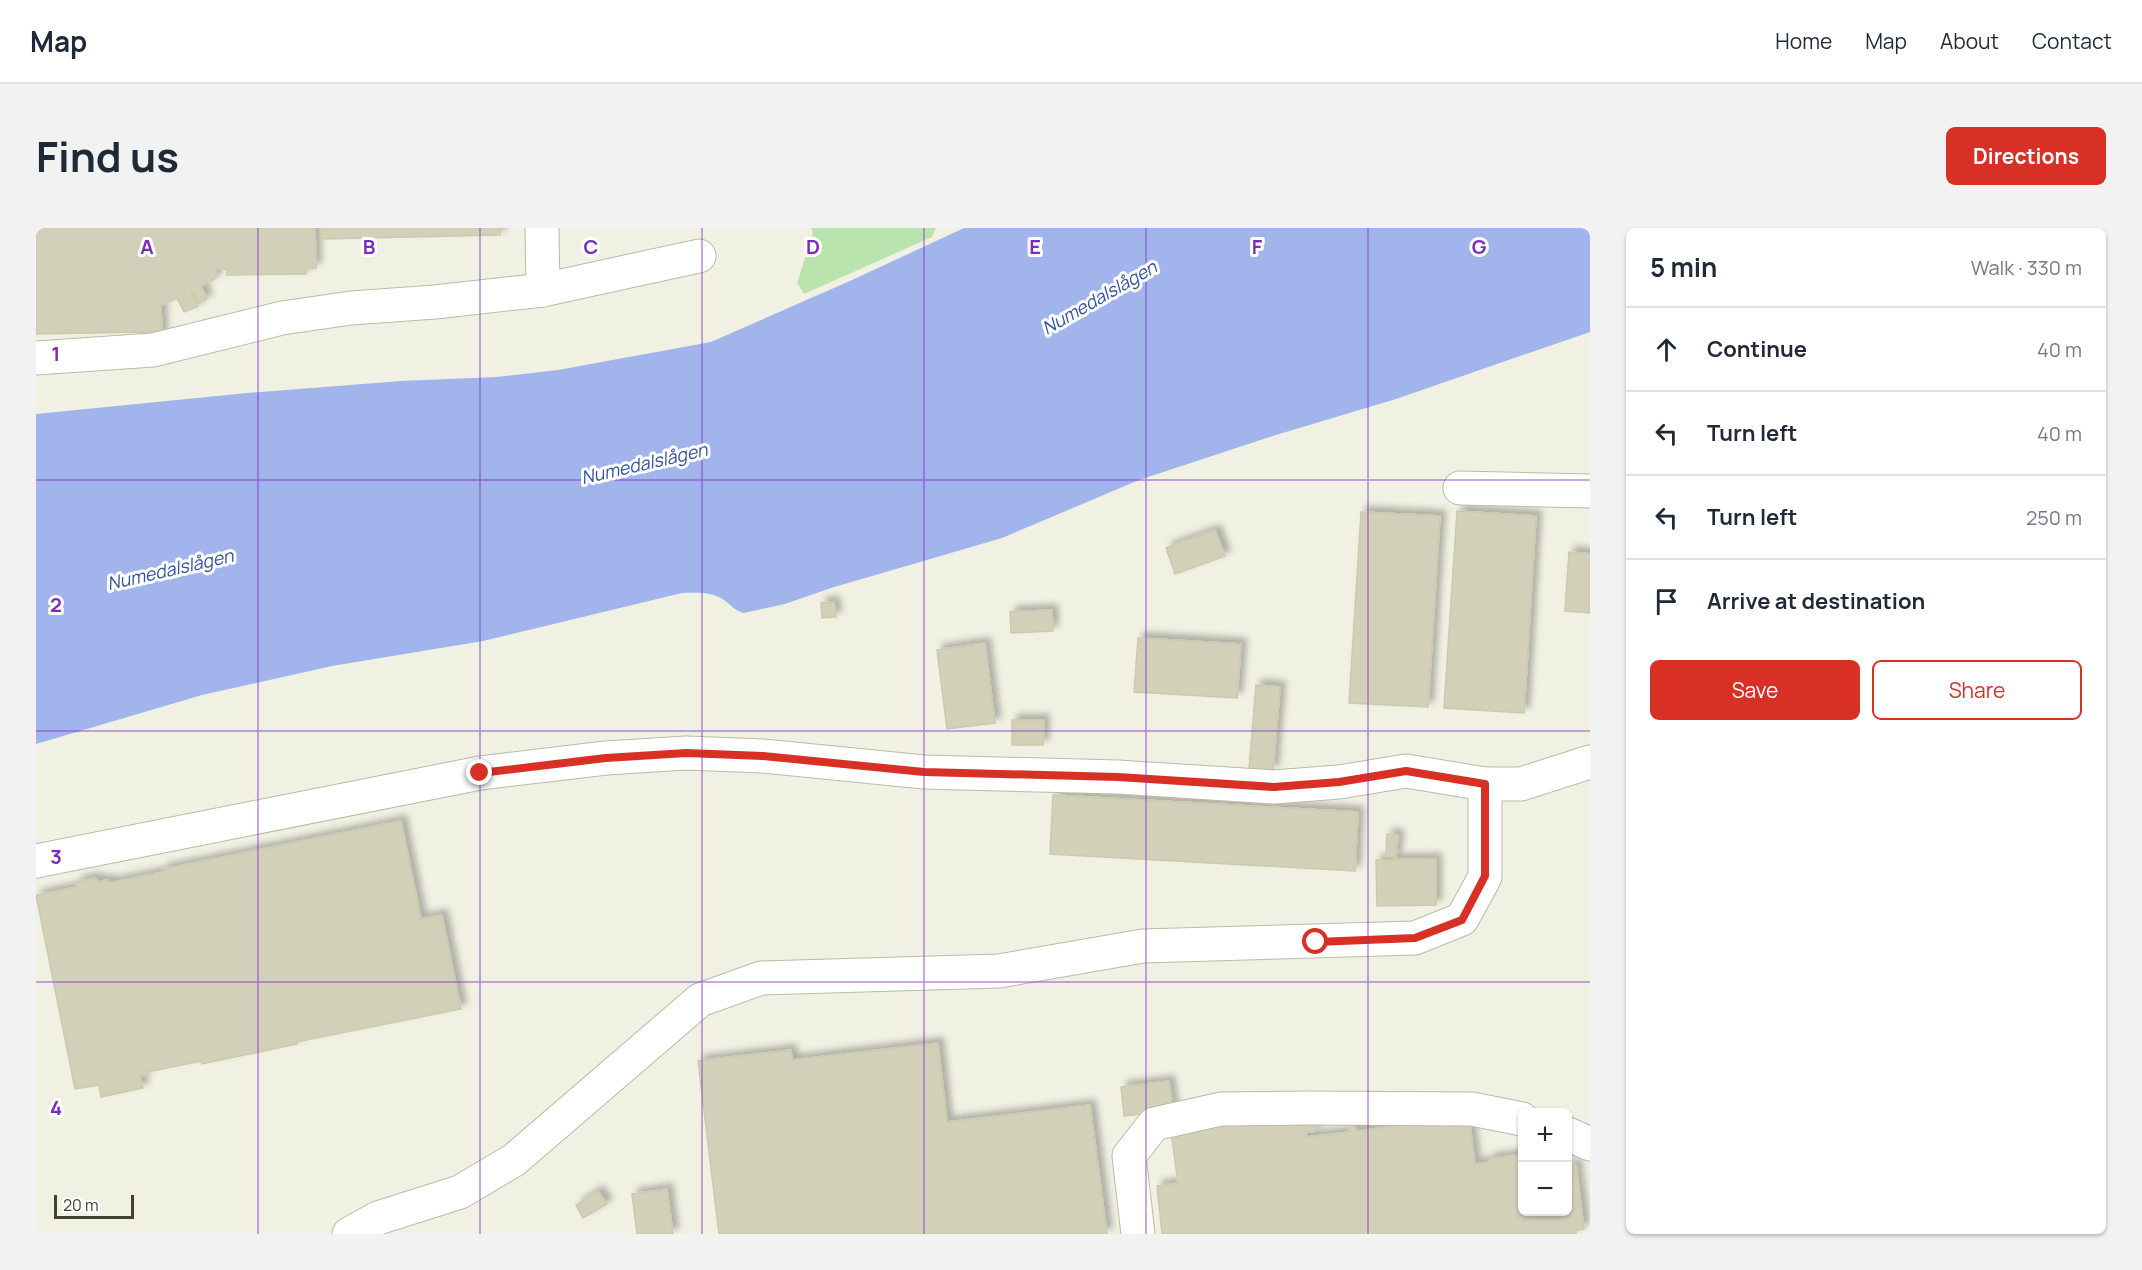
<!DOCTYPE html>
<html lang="en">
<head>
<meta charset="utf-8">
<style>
	body { margin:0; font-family:Manrope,sans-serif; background:#f2f2f3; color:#1f2937 }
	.controls { position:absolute; right:18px; bottom:18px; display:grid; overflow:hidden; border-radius:9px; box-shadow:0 2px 4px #0004 }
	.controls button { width:54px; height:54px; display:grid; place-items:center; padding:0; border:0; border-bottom:2px solid #e0e1e3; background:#fff; color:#1f2937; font:30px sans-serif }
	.scale { position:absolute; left:18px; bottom:15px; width:80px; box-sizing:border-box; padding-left:6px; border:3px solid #424134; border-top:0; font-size:16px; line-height:21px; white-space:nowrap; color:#424134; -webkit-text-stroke:4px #fff; paint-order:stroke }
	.stop { position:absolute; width:18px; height:18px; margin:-14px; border:4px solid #d93025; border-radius:50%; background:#fff }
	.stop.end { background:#d93025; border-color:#fff; box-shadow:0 2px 6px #0008 }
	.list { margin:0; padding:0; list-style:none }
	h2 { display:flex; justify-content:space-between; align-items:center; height:78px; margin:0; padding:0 24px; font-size:26px }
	h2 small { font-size:20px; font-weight:400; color:#747a83 }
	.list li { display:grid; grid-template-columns:39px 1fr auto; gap:18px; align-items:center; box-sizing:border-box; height:84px; padding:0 24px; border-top:2px solid #e0e1e3 }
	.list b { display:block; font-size:22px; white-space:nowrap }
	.list em { font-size:20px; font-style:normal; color:#747a83 }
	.actions { display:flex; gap:12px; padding:18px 24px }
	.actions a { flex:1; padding:14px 0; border:2px solid #d93025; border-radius:9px; text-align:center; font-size:21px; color:#d93025 }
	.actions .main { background:#d93025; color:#fff }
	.icon { flex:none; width:33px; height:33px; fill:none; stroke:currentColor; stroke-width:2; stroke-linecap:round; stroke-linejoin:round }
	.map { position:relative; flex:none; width:1554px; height:1006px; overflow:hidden; border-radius:9px }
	header { display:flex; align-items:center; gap:36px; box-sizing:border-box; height:84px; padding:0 30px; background:#fff; border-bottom:2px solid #e0e1e3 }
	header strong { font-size:28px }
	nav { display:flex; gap:33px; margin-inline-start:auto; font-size:21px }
	.intro { display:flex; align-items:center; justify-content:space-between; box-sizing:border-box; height:144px; padding:0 36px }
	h1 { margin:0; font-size:42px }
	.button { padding:15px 27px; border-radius:9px; background:#d93025; color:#fff; font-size:21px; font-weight:700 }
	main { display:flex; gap:36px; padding:0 36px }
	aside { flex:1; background:#fff; border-radius:9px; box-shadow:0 2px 4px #0004 }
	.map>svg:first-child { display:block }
	.green { fill:#b9e4ad }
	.water { fill:#a1b5ec }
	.building { fill:#d2d0b9; stroke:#cccaad; stroke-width:1.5; filter:url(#shadow) }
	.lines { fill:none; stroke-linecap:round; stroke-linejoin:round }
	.minor-casing { stroke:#bbbba6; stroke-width:35 }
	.minor { stroke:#fff; stroke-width:33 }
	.route { stroke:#d93025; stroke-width:8 }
	.grid { fill:none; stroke:#7b2cbf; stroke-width:1.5; stroke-opacity:0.55 }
	.labels { text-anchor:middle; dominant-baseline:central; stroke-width:6; stroke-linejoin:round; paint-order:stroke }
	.water-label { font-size:18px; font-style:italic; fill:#3350a8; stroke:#fff }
	.grid-label { font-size:20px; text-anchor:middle; font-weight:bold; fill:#7b2cbf; stroke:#fff; stroke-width:6; stroke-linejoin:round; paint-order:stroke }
</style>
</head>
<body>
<header>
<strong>Map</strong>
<nav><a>Home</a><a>Map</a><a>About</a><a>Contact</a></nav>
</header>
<div class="intro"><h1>Find us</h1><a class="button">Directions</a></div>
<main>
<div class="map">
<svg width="1554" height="1006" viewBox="0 0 1554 1006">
	<defs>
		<filter id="shadow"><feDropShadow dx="5.5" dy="-5.5" stdDeviation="3" flood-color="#0004"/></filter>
	</defs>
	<rect width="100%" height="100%" fill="#f0f1e3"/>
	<polygon class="green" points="775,0 900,0 896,9 768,66 761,55 777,5"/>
	<path class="water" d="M928,0H1554V104L1360,171L1240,207L1103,252L966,310L795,360L749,376L708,385C699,383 695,377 688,372C675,363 661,365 646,365L447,413L296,438L166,467L0,516V186L211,165L365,153L460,149L522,142L675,114L816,52Z"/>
	<g class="building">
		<polygon points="0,0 279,0 280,40 270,40 270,46 191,47 191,41 180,41 180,50 165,58 171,71 163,75 156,63 155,63 162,78 148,84 141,70 125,77 126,109 114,110 113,104 0,106"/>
		<polygon points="285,0 464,0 464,7 285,11"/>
		<polygon points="1421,283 1500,288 1488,485 1408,480"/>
		<polygon points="1325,284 1404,288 1392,479 1313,475"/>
		<polygon points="1179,302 1189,328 1139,346 1130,320"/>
		<polygon points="1533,324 1554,326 1554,385 1529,383"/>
		<polygon points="798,374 800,389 786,390 785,375"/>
		<polygon points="1016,382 1017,403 975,405 974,384"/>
		<polygon points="1102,410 1205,416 1201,470 1098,464"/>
		<polygon points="949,415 959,495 911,501 901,422"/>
		<polygon points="1220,457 1244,459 1237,543 1213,541"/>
		<polygon points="976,492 1008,492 1007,517 976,517"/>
		<polygon points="1017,567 1322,584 1319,643 1014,626"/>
		<polygon points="365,593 385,691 406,687 425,781 260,814 261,816 166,836 165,833 111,844 112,847 104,848 107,860 65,869 63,857 39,861 0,667 41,659 40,654 59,650 63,654 72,652 73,655 127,644 127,641"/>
		<polygon points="1351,606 1362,607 1360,629 1350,629"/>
		<polygon points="1400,631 1400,677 1341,678 1340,632"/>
		<polygon points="902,815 911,894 1054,877 1071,1006 683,1006 662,833 755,822 756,832"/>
		<polygon points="1133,853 1137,882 1088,888 1085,859"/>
		<polygon points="1279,888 1280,903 1271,904 1271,909 1314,904 1313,899 1319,899 1320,903 1433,889 1439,936 1453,934 1453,931 1486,926 1486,984 1532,984 1532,933 1532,938 1540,937 1548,1001 1540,1002 1540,1006 1126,1006 1121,958 1142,955 1135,903"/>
		<polygon points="631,961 637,1006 601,1006 596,966"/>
		<polygon points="562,963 571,976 547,990 540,977"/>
	</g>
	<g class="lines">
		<defs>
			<g id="minor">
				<polyline points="506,0 507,62"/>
				<polyline points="0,130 117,122 246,90 315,80 399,74 507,62 663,28"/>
				<polyline points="1424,260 1554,263"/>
				<polyline points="0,633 444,545 570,530 650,525 727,528 888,544 1082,549 1238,559 1303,554 1370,543 1449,556 1485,556 1554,534"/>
				<polyline points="1532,906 1554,916"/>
				<polyline points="313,1006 342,990 424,964 478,932 664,772 725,750 963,743 1107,718 1379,710 1426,691 1449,649 1449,556"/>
				<polyline points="1102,1006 1093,928 1118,896 1185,881 1272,880 1436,881 1486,891"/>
			</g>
		</defs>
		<use href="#minor" class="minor-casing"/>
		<use href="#minor" class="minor"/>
	</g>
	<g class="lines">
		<polyline class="route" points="444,545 570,530 650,525 727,528 888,544 1082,549 1238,559 1303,554 1370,543 1449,556 1449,648 1426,692 1379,710 1280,714"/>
	</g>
	<path class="grid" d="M222,0V1006M444,0V1006M666,0V1006M888,0V1006M1110,0V1006M1332,0V1006M0,252H1554M0,503H1554M0,754H1554"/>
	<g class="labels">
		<g class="water-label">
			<text transform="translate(1063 69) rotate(-30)">Numedalslågen</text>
			<text transform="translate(608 235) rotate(-13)">Numedalslågen</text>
			<text transform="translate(134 341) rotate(-13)">Numedalslågen</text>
		</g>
	</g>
	<g class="grid-label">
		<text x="111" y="26">A</text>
		<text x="333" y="26">B</text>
		<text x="555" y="26">C</text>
		<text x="777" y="26">D</text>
		<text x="999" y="26">E</text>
		<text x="1221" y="26">F</text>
		<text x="1443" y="26">G</text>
		<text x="20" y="133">1</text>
		<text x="20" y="384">2</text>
		<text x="20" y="636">3</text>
		<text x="20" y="887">4</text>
	</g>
</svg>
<div class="controls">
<button>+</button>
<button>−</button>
</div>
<div class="scale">20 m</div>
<div class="stop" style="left:1280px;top:714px"></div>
<div class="stop end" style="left:444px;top:545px"></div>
</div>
<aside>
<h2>5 min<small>Walk · 330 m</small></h2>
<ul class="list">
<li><svg class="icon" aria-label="ahead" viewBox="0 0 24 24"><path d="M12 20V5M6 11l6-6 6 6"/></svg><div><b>Continue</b></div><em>40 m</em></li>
<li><svg class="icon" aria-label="left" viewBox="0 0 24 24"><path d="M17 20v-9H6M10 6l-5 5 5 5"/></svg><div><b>Turn left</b></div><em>40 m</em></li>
<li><svg class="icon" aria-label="left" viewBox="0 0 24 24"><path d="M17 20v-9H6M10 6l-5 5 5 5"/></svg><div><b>Turn left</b></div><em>250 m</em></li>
<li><svg class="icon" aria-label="arrive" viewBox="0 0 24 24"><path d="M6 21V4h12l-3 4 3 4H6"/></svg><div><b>Arrive at destination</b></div></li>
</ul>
<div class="actions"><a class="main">Save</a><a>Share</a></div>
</aside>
</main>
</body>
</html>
